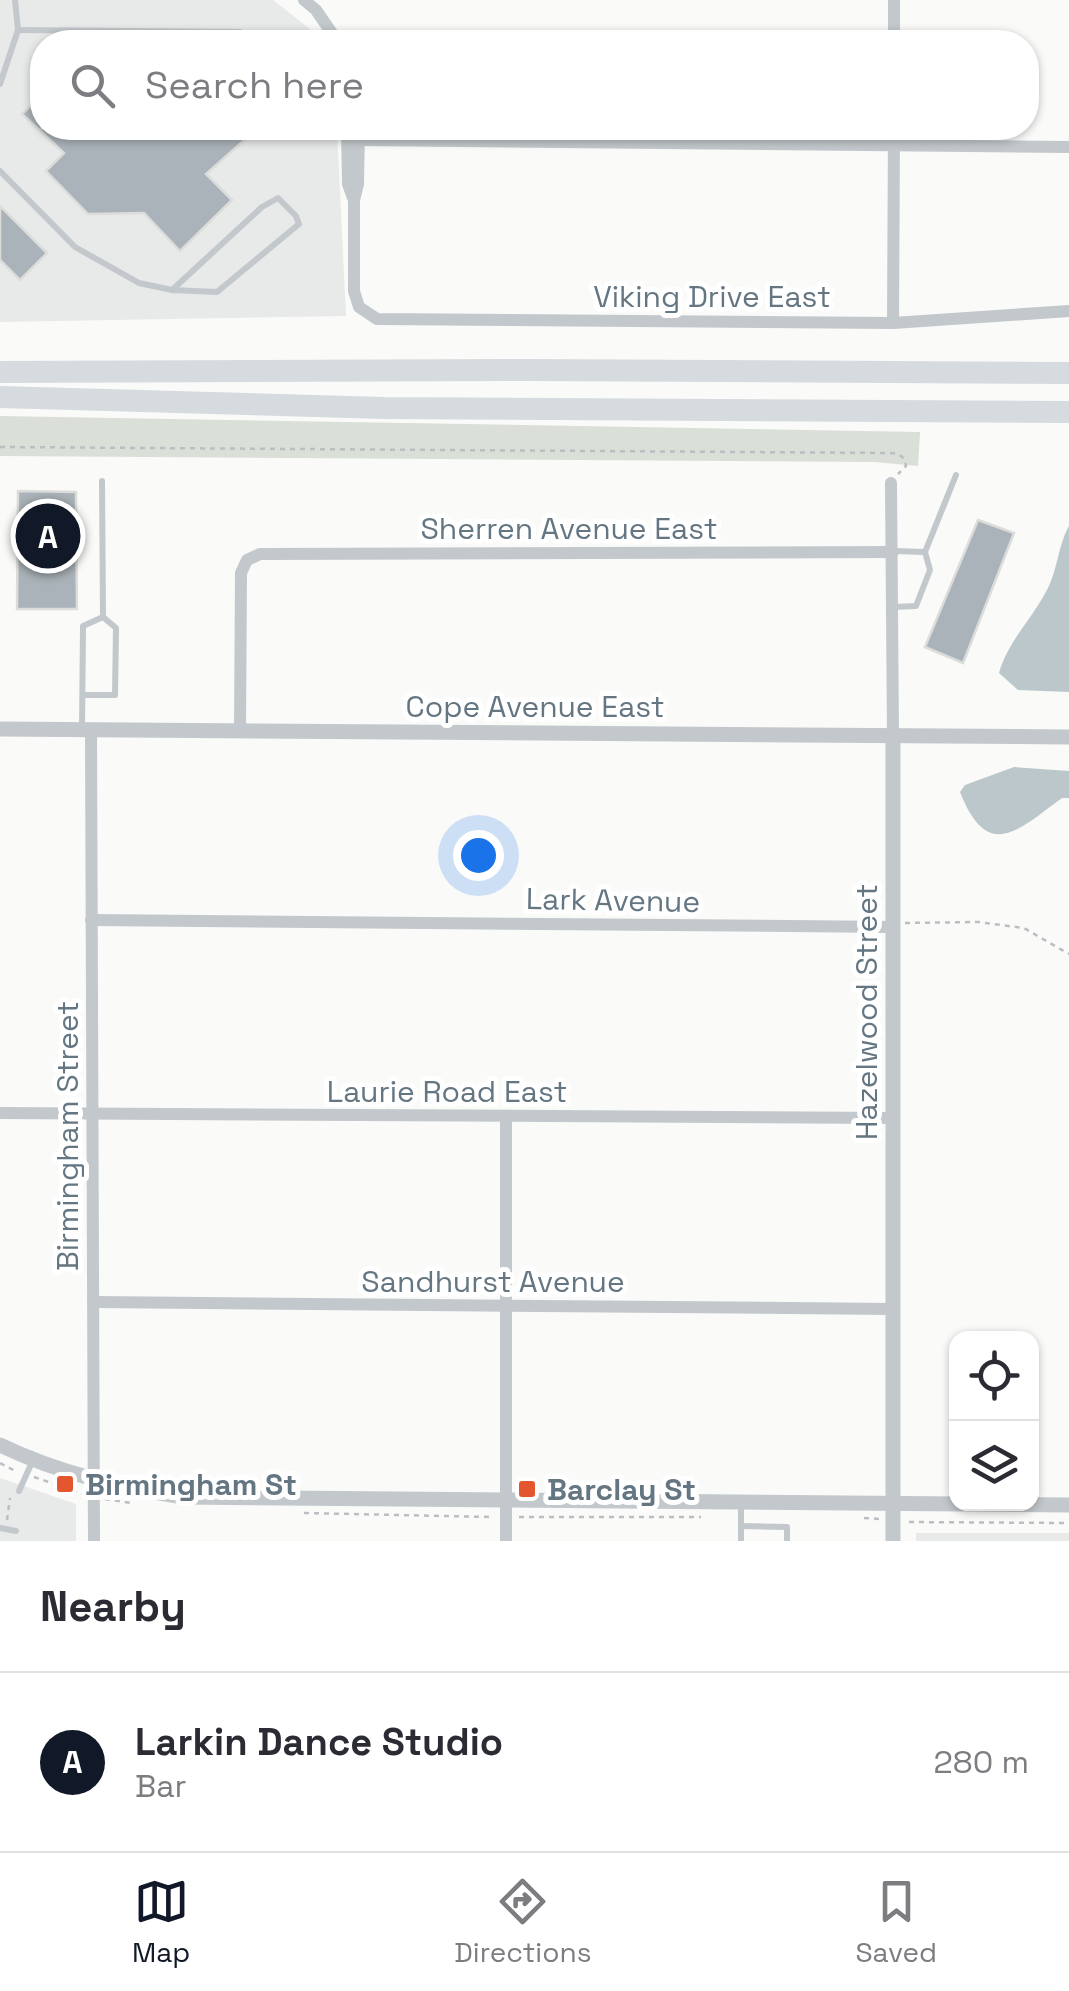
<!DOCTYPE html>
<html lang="en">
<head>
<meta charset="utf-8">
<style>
	body { margin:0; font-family:"Space Grotesk",sans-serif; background:#f2f2f3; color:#2b2b33 }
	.controls { position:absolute; right:30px; bottom:30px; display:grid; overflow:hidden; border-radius:20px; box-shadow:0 2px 8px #0004 }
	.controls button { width:90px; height:90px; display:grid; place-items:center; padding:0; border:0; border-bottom:2px solid #e1e1e2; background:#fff; color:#2b2b33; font:50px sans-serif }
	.you { position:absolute; left:478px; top:855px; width:35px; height:35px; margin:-25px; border:8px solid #fff; border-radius:50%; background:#1a73e8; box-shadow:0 0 0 15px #1a73e833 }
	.badge { display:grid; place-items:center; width:65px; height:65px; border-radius:50%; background:#111827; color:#fff; font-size:32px; font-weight:700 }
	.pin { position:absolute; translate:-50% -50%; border:5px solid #fff; box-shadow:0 2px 10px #0006 }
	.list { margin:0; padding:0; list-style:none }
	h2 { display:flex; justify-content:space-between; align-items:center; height:130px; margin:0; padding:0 40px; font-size:42px }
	h2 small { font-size:32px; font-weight:400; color:#7c7c81 }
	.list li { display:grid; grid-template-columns:65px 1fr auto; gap:30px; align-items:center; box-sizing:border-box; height:180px; padding:0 40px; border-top:2px solid #e1e1e2 }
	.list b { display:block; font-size:38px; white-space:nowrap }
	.list p { margin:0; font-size:32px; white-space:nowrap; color:#7c7c81 }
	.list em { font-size:32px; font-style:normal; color:#7c7c81 }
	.icon { flex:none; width:55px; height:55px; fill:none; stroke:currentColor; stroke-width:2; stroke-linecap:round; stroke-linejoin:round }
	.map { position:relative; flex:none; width:1069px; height:1541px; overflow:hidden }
	.search { position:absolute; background:#fff; box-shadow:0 2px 8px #0004; left:30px; right:30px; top:30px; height:110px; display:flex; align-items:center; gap:25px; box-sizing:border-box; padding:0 35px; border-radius:40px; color:#7c7c81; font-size:38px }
	.sheet { height:310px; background:#fff }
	nav { display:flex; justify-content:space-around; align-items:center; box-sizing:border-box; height:140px; border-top:2px solid #e1e1e2; background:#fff; font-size:28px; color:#7c7c81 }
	nav a { display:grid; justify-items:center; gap:5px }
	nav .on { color:#111827 }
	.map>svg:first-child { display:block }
	.built { fill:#e8e9e9 }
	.green { fill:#dadfd7 }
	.water { fill:#bbc7cb }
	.building { fill:#aab3b9; stroke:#dcdcda; stroke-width:2.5 }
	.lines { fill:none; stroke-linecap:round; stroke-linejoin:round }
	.path { stroke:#bbbfc2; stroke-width:2.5; stroke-dasharray:5 5; stroke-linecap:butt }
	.service { stroke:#c3c8cc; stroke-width:6 }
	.minor { stroke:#c3c8cc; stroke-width:12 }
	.tertiary { stroke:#c3c8cc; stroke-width:15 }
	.motorway { stroke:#d6dbdf; stroke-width:22 }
	.poi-dot { fill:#e4572e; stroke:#fff; stroke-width:4 }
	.labels { text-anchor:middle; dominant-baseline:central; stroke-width:10; stroke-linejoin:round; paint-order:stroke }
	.street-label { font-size:30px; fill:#657683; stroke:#fff }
	.poi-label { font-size:30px; font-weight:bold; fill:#657683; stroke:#fff; text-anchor:start }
</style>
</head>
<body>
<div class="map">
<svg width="1069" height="1541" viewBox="0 0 1069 1541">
	<rect width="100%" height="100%" fill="#fafaf8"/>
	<g class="built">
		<polygon points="0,0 273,0 309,28 317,42 42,42 42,128 337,128 346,316 0,322"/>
		<polygon points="0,1478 76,1504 76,1541 0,1541"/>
		<rect x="916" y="1533" width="153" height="8"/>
	</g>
	<polygon class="green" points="0,416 920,432 918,466 874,462 0,456"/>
	<g class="water">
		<path d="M1069,526V692L1018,690L999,673C1008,641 1033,618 1048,588C1058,568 1058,545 1069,526Z"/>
		<path d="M1014,767L1069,771V798H1062C1018,830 988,863 960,792L965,785Z"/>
	</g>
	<g class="building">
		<polygon points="42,94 42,128 258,128 206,174 232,200 180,251 144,213 88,214 46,171 64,153 22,114"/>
		<polygon points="0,206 47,253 20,280 0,260"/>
		<polygon points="18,491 76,492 77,609 17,609"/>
		<polygon points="978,520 1014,533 963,663 925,647"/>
	</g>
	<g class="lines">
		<g class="path">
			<path d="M0,447L891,453C900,454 904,456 906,466L898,474"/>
			<polyline points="905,923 978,922 1024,928 1069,954"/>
			<polyline points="0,1463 17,1472"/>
			<polyline points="34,1477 83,1494"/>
			<polyline points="105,1499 132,1503"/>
			<polyline points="304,1513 491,1517"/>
			<polyline points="519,1517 701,1517"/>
			<polyline points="864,1518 881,1519"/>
			<polyline points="7,1520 10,1498"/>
			<polyline points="909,1522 1069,1523"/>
		</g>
		<g class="service">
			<polyline points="18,30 240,32"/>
			<polyline points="0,84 18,30 15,0"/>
			<polyline points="0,171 75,247 139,283 172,290 217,292 299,224 296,216 278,198 262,207 172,290"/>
			<polyline points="102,481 103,617"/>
			<polyline points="894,551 925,552"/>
			<polyline points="893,607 916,606 930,570 925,552 956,475"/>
			<polyline points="83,695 115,695 116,628 103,617"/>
			<polyline points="82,729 83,626 103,617"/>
			<polyline points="19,1491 33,1460"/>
			<polyline points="741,1526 787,1527 787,1541"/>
			<polyline points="0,1528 16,1531"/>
			<polyline points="741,1541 741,1504"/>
		</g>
		<g class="minor">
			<polyline points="304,0 316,10 338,42"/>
			<polyline points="894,0 894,42"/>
			<polyline points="347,128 348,184 353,198"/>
			<polyline points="359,128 358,184 354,200 354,291 359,307 377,319 893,323 1069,311"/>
			<polyline points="359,140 1069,147"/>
			<polyline points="893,323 894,128"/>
			<polyline points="891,483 893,736"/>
			<polyline points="91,731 94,1541"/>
			<polyline points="240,732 241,573 247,560 260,554 893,552"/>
			<polyline points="91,920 894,927"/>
			<polyline points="0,1113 893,1118"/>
			<polyline points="506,1116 506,1541"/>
			<polyline points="93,1302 893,1309"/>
		</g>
		<g class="tertiary">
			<polyline points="0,729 1069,737"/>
			<path d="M0,1445C58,1473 119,1487 183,1497L1069,1505"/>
			<polyline points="893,1541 893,736"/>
		</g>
		<g class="motorway">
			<polyline points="0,372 528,370 1069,373"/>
			<polyline points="0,397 383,408 1069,412"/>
		</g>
	</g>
	<g class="poi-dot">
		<rect x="55" y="1474" width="20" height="20" rx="5"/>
		<rect x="517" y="1479" width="20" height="20" rx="5"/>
	</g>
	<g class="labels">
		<g class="street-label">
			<text x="712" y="296">Viking Drive East</text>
			<text x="569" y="528">Sherren Avenue East</text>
			<text x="535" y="706">Cope Avenue East</text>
			<text transform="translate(613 900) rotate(1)">Lark Avenue</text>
			<text transform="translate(866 1012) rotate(-90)">Hazelwood Street</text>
			<text x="447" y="1091">Laurie Road East</text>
			<text transform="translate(67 1136) rotate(-90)">Birmingham Street</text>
			<text x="493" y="1281">Sandhurst Avenue</text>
		</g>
		<g class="poi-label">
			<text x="85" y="1484">Birmingham St</text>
			<text x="547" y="1489">Barclay St</text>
		</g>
	</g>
</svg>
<div class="controls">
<button><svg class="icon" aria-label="locate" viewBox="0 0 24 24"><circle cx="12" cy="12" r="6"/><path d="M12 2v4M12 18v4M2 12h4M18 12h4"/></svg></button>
<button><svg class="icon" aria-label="layers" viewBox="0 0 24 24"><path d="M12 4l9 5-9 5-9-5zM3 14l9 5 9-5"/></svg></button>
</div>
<div class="you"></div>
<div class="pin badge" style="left:48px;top:536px">A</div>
<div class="search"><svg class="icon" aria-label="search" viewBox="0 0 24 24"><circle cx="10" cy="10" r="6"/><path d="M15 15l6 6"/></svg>Search here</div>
</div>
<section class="sheet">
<h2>Nearby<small></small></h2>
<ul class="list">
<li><span class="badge">A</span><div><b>Larkin Dance Studio</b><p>Bar</p></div><em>280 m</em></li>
</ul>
</section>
<nav>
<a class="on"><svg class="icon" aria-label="map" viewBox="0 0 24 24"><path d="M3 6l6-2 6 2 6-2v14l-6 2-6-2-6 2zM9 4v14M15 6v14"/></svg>Map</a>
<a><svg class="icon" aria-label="directions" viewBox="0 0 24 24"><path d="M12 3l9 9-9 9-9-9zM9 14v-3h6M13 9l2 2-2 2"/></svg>Directions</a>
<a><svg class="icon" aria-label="saved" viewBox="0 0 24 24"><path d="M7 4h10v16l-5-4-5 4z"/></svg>Saved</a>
</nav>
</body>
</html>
